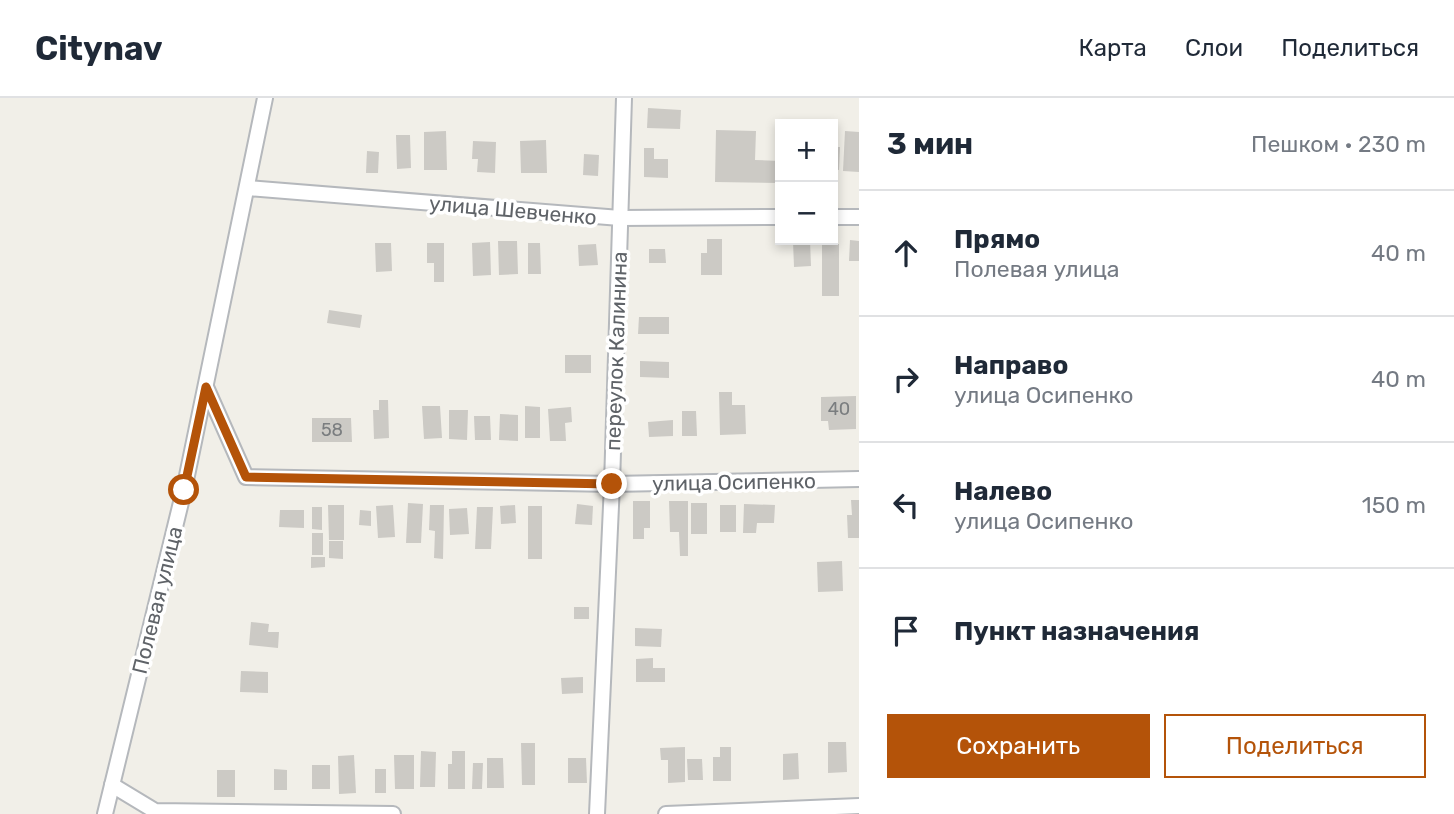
<!DOCTYPE html>
<html lang="ru">
<head>
<meta charset="utf-8">
<style>
	body { margin:0; font-family:Rubik,sans-serif; background:#f6f6f7; color:#1f2937 }
	.controls { position:absolute; right:21px; top:21px; display:grid; overflow:hidden; border-radius:0px; box-shadow:0 4px 10px #0003 }
	.controls button { width:63px; height:63px; display:grid; place-items:center; padding:0; border:0; border-bottom:2px solid #e0e1e3; background:#fff; color:#1f2937; font:35px sans-serif }
	.stop { position:absolute; width:21px; height:21px; margin:-16px; border:5px solid #b45309; border-radius:50%; background:#fff }
	.stop.end { background:#b45309; border-color:#fff; box-shadow:0 2px 7px #0008 }
	.list { margin:0; padding:0; list-style:none }
	h2 { display:flex; justify-content:space-between; align-items:center; height:91px; margin:0; padding:0 28px; font-size:30px }
	h2 small { font-size:23px; font-weight:400; color:#747a83 }
	.list li { display:grid; grid-template-columns:46px 1fr auto; gap:21px; align-items:center; box-sizing:border-box; height:126px; padding:0 28px; border-top:2px solid #e0e1e3 }
	.list b { display:block; font-size:26px; white-space:nowrap }
	.list p { margin:0; font-size:23px; white-space:nowrap; color:#747a83 }
	.list em { font-size:23px; font-style:normal; color:#747a83 }
	.actions { display:flex; gap:14px; padding:21px 28px }
	.actions a { flex:1; padding:16px 0; border:2px solid #b45309; border-radius:0px; text-align:center; font-size:24px; color:#b45309 }
	.actions .main { background:#b45309; color:#fff }
	.icon { flex:none; width:38px; height:38px; fill:none; stroke:currentColor; stroke-width:2; stroke-linecap:round; stroke-linejoin:round }
	.map { position:relative; flex:none; width:859px; height:716px; overflow:hidden }
	header { display:flex; align-items:center; gap:42px; box-sizing:border-box; height:98px; padding:0 35px; background:#fff; border-bottom:2px solid #e0e1e3 }
	header strong { font-size:33px }
	nav { display:flex; gap:38px; margin-inline-start:auto; font-size:24px }
	main { display:flex }
	aside { flex:1; background:#fff }
	.map>svg:first-child { display:block }
	.building { fill:#cccac5 }
	.lines { fill:none; stroke-linecap:round; stroke-linejoin:round }
	.minor-casing { stroke:#b5b8bc; stroke-width:18 }
	.minor { stroke:#fff; stroke-width:14 }
	.route { stroke:#b45309; stroke-width:9 }
	.labels { text-anchor:middle; dominant-baseline:central; stroke-width:7; stroke-linejoin:round; paint-order:stroke }
	.number-label { font-size:18px; fill:#7a7d7f }
	.street-label { font-size:21px; fill:#5f6368; stroke:#fff }
</style>
</head>
<body>
<header>
<strong>Citynav</strong>
<nav><a>Карта</a><a>Слои</a><a>Поделиться</a></nav>
</header>
<main>
<div class="map">
<svg width="859" height="716" viewBox="0 0 859 716">
	<rect width="100%" height="100%" fill="#f1efe8"/>
	<g class="building">
		<polygon points="648,10 681,12 680,31 647,30"/>
		<polygon points="716,32 756,33 755,62 780,63 780,85 715,84"/>
		<polygon points="446,33 447,72 424,72 424,34"/>
		<polygon points="845,33 859,34 859,74 843,73"/>
		<polygon points="396,37 410,37 411,70 397,71"/>
		<polygon points="546,42 547,75 521,75 520,43"/>
		<polygon points="473,43 496,44 495,75 477,74 478,61 472,61"/>
		<polygon points="833,49 840,49 839,72 833,71"/>
		<polygon points="644,50 654,50 654,61 668,61 668,80 644,79"/>
		<polygon points="367,53 379,54 378,75 366,75"/>
		<polygon points="584,56 599,57 598,78 583,77"/>
		<polygon points="707,141 722,141 722,177 701,177 701,155 707,155"/>
		<polygon points="810,142 811,168 794,169 793,143"/>
		<polygon points="850,142 859,143 859,163 849,163"/>
		<polygon points="498,143 517,143 518,176 499,177"/>
		<polygon points="490,144 491,177 473,178 472,145"/>
		<polygon points="375,145 391,145 392,173 376,174"/>
		<polygon points="427,145 444,145 444,184 434,184 434,165 427,165"/>
		<polygon points="528,145 540,145 541,176 528,176"/>
		<polygon points="596,146 598,167 579,168 578,147"/>
		<rect x="822" y="146" width="17" height="52"/>
		<polygon points="649,151 665,151 666,165 649,165"/>
		<polygon points="329,212 362,217 360,230 327,225"/>
		<polygon points="639,219 669,219 669,236 638,236"/>
		<rect x="565" y="257" width="26" height="18"/>
		<polygon points="640,263 669,264 669,280 640,279"/>
		<polygon points="719,294 732,294 732,307 745,307 746,336 720,337"/>
		<polygon points="856,298 856,331 829,332 828,323 821,323 821,299"/>
		<polygon points="379,302 388,302 389,340 374,341 373,312 379,312"/>
		<polygon points="422,308 440,308 442,340 424,341"/>
		<polygon points="525,308 540,309 540,340 525,340"/>
		<polygon points="571,309 572,324 565,325 566,343 550,343 548,311"/>
		<polygon points="449,312 468,312 467,342 449,341"/>
		<polygon points="682,313 696,313 697,338 682,338"/>
		<polygon points="500,316 518,317 518,343 499,342"/>
		<polygon points="474,318 490,318 491,342 475,342"/>
		<polygon points="312,320 351,320 352,344 312,344"/>
		<polygon points="673,322 673,338 649,339 648,324"/>
		<polygon points="851,402 859,402 859,440 848,440 847,417 852,417"/>
		<polygon points="633,403 650,403 650,430 644,430 644,441 633,441"/>
		<polygon points="669,403 688,403 688,458 680,458 679,434 670,434"/>
		<polygon points="408,405 423,406 421,445 406,445"/>
		<rect x="691" y="405" width="16" height="31"/>
		<polygon points="577,406 593,408 592,427 575,426"/>
		<polygon points="744,406 775,407 774,425 757,425 756,435 743,435"/>
		<polygon points="328,407 344,407 344,442 329,442"/>
		<polygon points="393,407 395,439 378,440 376,408"/>
		<polygon points="430,407 444,407 443,461 434,460 435,433 429,432"/>
		<polygon points="515,407 516,425 501,426 500,408"/>
		<rect x="720" y="407" width="16" height="27"/>
		<rect x="528" y="408" width="14" height="53"/>
		<polygon points="312,409 322,409 322,432 312,431"/>
		<polygon points="477,409 493,409 491,451 475,451"/>
		<polygon points="467,410 469,436 450,437 449,411"/>
		<polygon points="280,412 304,412 304,430 279,429"/>
		<polygon points="360,412 371,413 371,428 359,427"/>
		<rect x="312" y="435" width="11" height="22"/>
		<polygon points="329,443 343,443 343,461 329,460"/>
		<polygon points="311,459 325,459 325,469 311,470"/>
		<polygon points="842,463 843,493 818,494 817,464"/>
		<rect x="574" y="509" width="15" height="12"/>
		<polygon points="251,524 269,526 268,534 279,534 278,550 249,547"/>
		<polygon points="635,530 662,531 661,549 635,548"/>
		<polygon points="653,560 653,570 665,570 665,584 636,584 636,561"/>
		<polygon points="241,573 268,574 268,595 240,594"/>
		<polygon points="583,579 583,595 562,596 561,580"/>
		<polygon points="828,644 846,644 847,674 828,675"/>
		<polygon points="521,645 535,645 535,687 522,687"/>
		<polygon points="685,649 685,684 668,685 668,662 661,662 660,650"/>
		<polygon points="720,649 731,649 731,683 713,683 713,659 720,659"/>
		<polygon points="421,653 436,654 435,689 420,689"/>
		<polygon points="452,653 465,653 465,691 448,691 448,666 452,666"/>
		<polygon points="798,655 799,681 783,682 783,656"/>
		<polygon points="354,657 356,695 339,696 338,658"/>
		<polygon points="394,657 414,657 414,691 395,691"/>
		<polygon points="487,660 503,660 504,690 487,690"/>
		<polygon points="568,660 586,660 587,685 568,685"/>
		<polygon points="687,661 702,661 703,682 688,682"/>
		<polygon points="473,665 483,665 482,691 472,691"/>
		<rect x="312" y="667" width="18" height="24"/>
		<polygon points="274,671 287,672 287,692 274,692"/>
		<rect x="375" y="671" width="11" height="24"/>
		<rect x="217" y="672" width="18" height="27"/>
	</g>
	<g class="lines">
		<defs>
			<g id="minor">
				<polyline points="247,90 620,120 780,119"/>
				<polyline points="833,119 859,119"/>
				<polyline points="206,289 246,379 612,386 859,381"/>
				<polyline points="112,687 155,713 393,716"/>
				<polyline points="105,716 184,392 265,0"/>
				<polyline points="597,716 612,386 624,0"/>
				<polyline points="666,716 859,708"/>
			</g>
		</defs>
		<use href="#minor" class="minor-casing"/>
		<use href="#minor" class="minor"/>
	</g>
	<g class="lines">
		<polyline class="route" points="184,392 206,289 246,379 612,386"/>
	</g>
	<g class="labels">
		<g class="number-label">
			<text x="839" y="311">40</text>
			<text x="332" y="332">58</text>
		</g>
		<g class="street-label">
			<text transform="translate(513 112) rotate(5)">улица Шевченко</text>
			<text transform="translate(616 253) rotate(-88)">переулок Калинина</text>
			<text transform="translate(734 384) rotate(-1)">улица Осипенко</text>
			<text transform="translate(157 502) rotate(-76)">Полевая улица</text>
		</g>
	</g>
</svg>
<div class="controls">
<button>+</button>
<button>−</button>
</div>
<div class="stop" style="left:184px;top:392px"></div>
<div class="stop end" style="left:612px;top:386px"></div>
</div>
<aside>
<h2>3 мин<small>Пешком · 230 m</small></h2>
<ul class="list">
<li><svg class="icon" aria-label="ahead" viewBox="0 0 24 24"><path d="M12 20V5M6 11l6-6 6 6"/></svg><div><b>Прямо</b><p>Полевая улица</p></div><em>40 m</em></li>
<li><svg class="icon" aria-label="right" viewBox="0 0 24 24"><path d="M7 20v-9h11M14 6l5 5-5 5"/></svg><div><b>Направо</b><p>улица Осипенко</p></div><em>40 m</em></li>
<li><svg class="icon" aria-label="left" viewBox="0 0 24 24"><path d="M17 20v-9H6M10 6l-5 5 5 5"/></svg><div><b>Налево</b><p>улица Осипенко</p></div><em>150 m</em></li>
<li><svg class="icon" aria-label="arrive" viewBox="0 0 24 24"><path d="M6 21V4h12l-3 4 3 4H6"/></svg><div><b>Пункт назначения</b></div></li>
</ul>
<div class="actions"><a class="main">Сохранить</a><a>Поделиться</a></div>
</aside>
</main>
</body>
</html>
